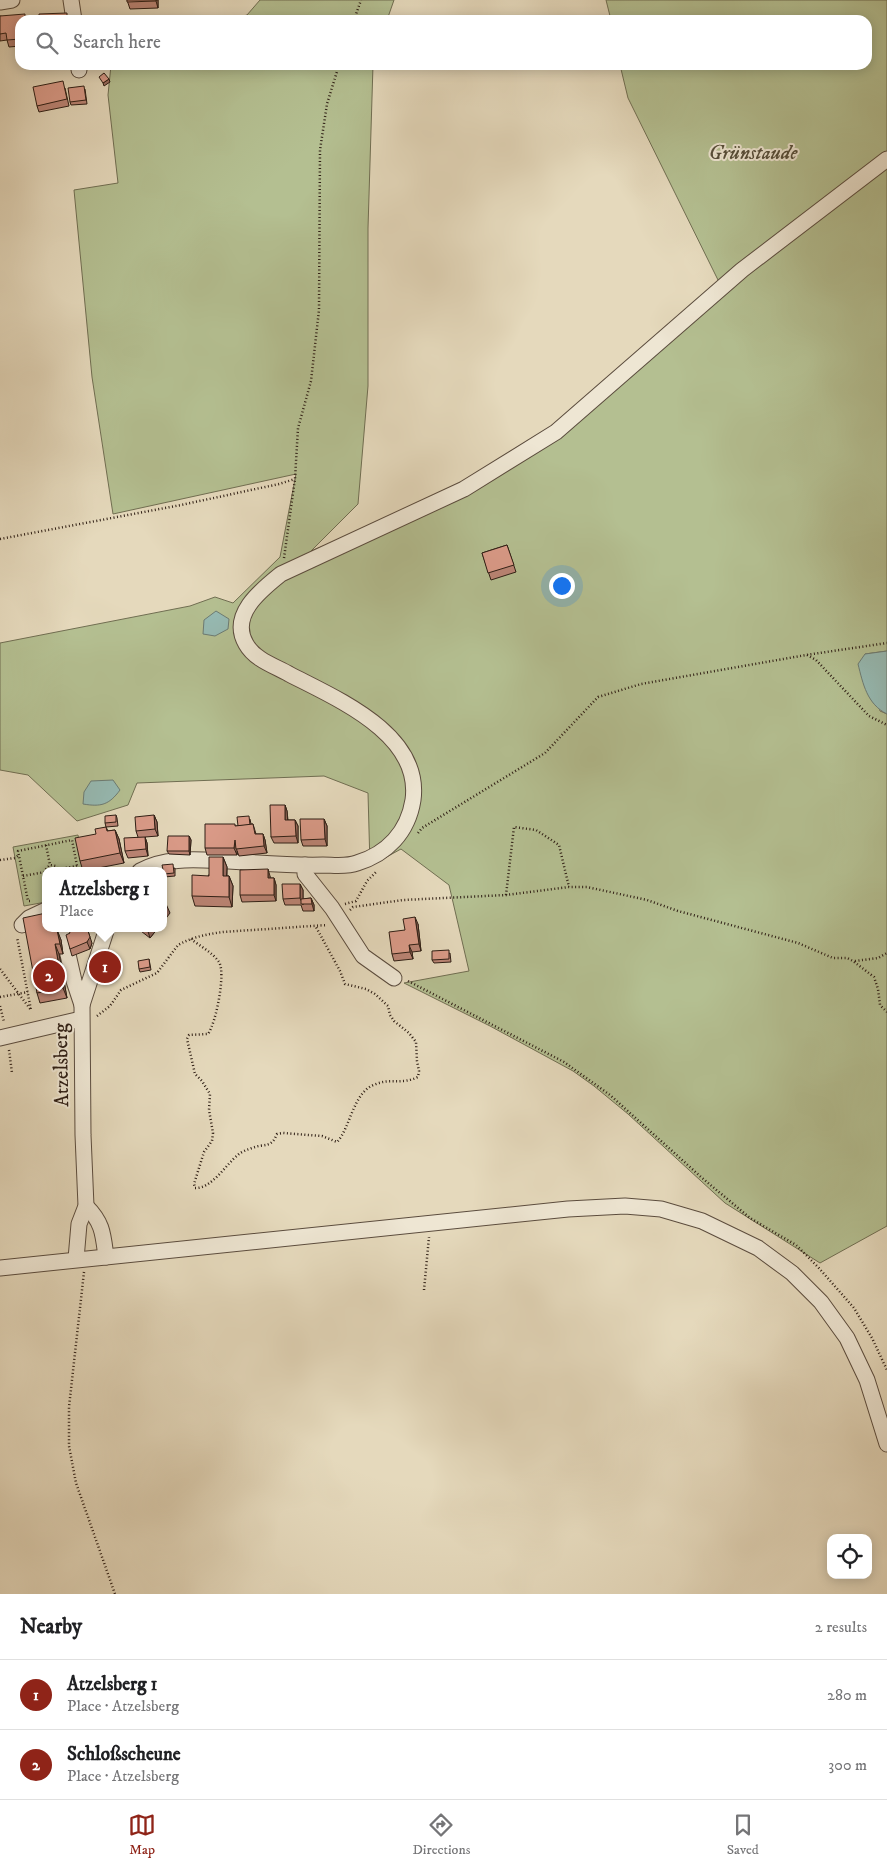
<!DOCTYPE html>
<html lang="en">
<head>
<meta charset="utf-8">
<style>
	body { margin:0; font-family:"IM FELL DW Pica",serif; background:#f6f6f6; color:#202124 }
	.controls { position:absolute; right:15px; bottom:15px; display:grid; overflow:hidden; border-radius:10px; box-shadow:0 2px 12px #0003 }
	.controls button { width:45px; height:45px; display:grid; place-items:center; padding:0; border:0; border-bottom:1px solid #e0e0e0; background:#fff; color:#202124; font:25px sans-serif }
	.you { position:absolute; left:561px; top:585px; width:18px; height:18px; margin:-12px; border:4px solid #fff; border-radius:50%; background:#1a73e8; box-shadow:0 0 0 8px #1a73e833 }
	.badge { display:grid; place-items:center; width:32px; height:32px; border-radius:50%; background:#8f2418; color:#fff; font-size:16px; font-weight:700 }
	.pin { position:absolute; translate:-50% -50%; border:2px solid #fff; box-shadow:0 1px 5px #0006 }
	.popup { position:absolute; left:42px; top:867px; width:125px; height:65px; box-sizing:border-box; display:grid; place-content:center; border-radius:10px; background:#fff; filter:drop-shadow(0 1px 4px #0005); font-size:16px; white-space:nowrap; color:#757577 }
	.popup b { font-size:19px; color:#202124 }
	.popup::after { content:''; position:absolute; left:50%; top:100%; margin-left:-10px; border:10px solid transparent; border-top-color:#fff }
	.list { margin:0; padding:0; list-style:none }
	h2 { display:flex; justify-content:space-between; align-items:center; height:65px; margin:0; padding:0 20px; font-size:21px }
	h2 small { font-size:16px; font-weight:400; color:#757577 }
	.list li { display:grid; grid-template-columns:32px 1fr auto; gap:15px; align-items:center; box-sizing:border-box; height:70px; padding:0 20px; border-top:1px solid #e0e0e0 }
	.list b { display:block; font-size:19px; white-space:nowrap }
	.list p { margin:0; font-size:16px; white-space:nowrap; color:#757577 }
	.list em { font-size:16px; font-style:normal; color:#757577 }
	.icon { flex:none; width:28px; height:28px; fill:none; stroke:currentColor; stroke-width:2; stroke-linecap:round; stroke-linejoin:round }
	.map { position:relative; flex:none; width:887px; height:1594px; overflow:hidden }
	.search { position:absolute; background:#fff; box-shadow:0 2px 12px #0003; left:15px; right:15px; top:15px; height:55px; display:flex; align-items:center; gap:12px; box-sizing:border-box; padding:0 18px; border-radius:15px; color:#757577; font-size:19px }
	.sheet { height:205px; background:#fff }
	nav { display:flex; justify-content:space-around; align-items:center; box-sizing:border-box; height:70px; border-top:1px solid #e0e0e0; background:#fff; font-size:14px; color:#757577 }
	nav a { display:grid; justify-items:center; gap:2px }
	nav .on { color:#8f2418 }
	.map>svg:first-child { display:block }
	.green { fill:#b4bf91; stroke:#706e52 }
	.water { fill:#96bab3; stroke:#6c7b73 }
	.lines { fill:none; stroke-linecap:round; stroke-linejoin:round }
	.minor-casing { stroke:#5b4c3e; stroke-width:17 }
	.path { stroke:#2d1d14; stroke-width:2.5; stroke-dasharray:1 2.5; stroke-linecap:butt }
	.minor { stroke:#eee6d3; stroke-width:15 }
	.wall { fill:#bc8576; stroke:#2d1d14 }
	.shaded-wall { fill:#996c60; stroke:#2d1d14 }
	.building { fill:#db9b89; stroke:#2d1d14 }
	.labels { text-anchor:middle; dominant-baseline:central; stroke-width:4; stroke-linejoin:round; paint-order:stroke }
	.park-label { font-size:20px; font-style:italic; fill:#564e3a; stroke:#eee6d3 }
	.street-label { font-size:20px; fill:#2d1d14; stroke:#eee6d3 }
</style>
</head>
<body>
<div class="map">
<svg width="887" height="1594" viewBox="0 0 887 1594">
	<rect width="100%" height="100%" fill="#e5d9bc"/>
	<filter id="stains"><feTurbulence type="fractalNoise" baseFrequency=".004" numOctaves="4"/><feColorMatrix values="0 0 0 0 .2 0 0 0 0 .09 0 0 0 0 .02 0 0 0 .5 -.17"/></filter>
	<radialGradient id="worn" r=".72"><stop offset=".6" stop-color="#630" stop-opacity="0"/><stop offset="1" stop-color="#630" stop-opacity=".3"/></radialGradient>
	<g class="green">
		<polygon points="260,0 394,0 387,20 230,20 247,15"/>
		<polygon points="606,0 887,0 887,651 865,654 880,711 887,714 887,1226 820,1263 725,1203 628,1114 594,1086 573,1071 490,1026 404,983 469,971 449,885 401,849 370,866 368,793 324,776 137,783 128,805 77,821 28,775 0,770 0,643 190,606 215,597 233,603 280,557 296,474 113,514 92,377 74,190 118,183 108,95 111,65 373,65 368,228 368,386 358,504 311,551 464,489 556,432 720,284 628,98 620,65 867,65 867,20 611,20"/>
		<polygon points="78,835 84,871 46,871 46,902 24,906 13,847"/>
	</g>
	<g class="water">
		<polygon points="216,611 229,619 228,629 215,636 203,634 204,620"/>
		<path d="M887,651V714C867,704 863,684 858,664L865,654Z"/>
		<path d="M113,780L120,790C109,805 101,807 83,804L84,792L91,781Z"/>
	</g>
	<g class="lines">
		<defs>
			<g id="minor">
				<polyline points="71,0 74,20"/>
				<polyline points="0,2 12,0"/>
				<polyline points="79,65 79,70"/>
				<polyline points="305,865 305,874 332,908 363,956 394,978"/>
				<path d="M140,871C167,856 199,860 229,861C260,863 291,866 323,865C333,865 347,867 357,863C387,854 408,832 413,800C422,734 337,699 289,674C275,666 255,660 246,644C229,615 261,590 281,574L464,489L556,432L742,270L887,159"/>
				<polyline points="22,925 29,918 46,910"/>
				<polyline points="62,928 74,981 82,1005"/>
				<polyline points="0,1038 81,1019"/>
				<path d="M86,1206C103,1223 103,1234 106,1257"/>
				<polyline points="76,1259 79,1224 86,1206 83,1135 82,1005 107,928"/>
				<polyline points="0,1268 568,1209 625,1206 661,1209 702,1221 758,1248 792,1273 821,1302 847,1338 867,1380 887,1444"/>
			</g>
		</defs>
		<use href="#minor" class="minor-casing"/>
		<g class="path">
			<polyline points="354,20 361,0"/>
			<polyline points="0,539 181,505 279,484 295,479"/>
			<polyline points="284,558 295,479 298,428 311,381 319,310 320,150 327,104 339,65"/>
			<polyline points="807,655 816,660 869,716 887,725"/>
			<polyline points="418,833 422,828 545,753 598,697 641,684 806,655 887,643"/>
			<polyline points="46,845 50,865"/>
			<polyline points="0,860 15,858 19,855"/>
			<polyline points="59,869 77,866"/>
			<polyline points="23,876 45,872"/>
			<polyline points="46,876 45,870 50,865 56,866 59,871"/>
			<polyline points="506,895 514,827 536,830 559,845 569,887"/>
			<polyline points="30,901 28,901 18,851 72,840 78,871"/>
			<polyline points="345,904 356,901 367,881 376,872"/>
			<polyline points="350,910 353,907 403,900 506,895 569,887 587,887 647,900 678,911 798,943 833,958 847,958 853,961 874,977 878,989 880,1005 887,1012"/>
			<path d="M191,939C200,946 213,953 219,962C226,973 216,1023 208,1034L189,1035L187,1039L195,1074L202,1081L210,1094L209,1110L213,1133L212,1141L204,1152L194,1184L195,1188C212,1189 226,1164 238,1155C242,1151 247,1150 252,1148C264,1143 271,1149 277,1134L283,1133L322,1136L337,1142C351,1127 353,1091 376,1084C391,1078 401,1085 418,1077L419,1071L417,1061L416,1042L409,1033L394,1021L390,1015L388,1006L375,994L366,989L345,984L340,971L316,927"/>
			<polyline points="855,961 878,958 887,953"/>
			<polyline points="0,969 31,1010 17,937"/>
			<polyline points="408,981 564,1062 610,1095 701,1177 750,1218 796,1245 818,1267 854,1308 872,1338 887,1370"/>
			<polyline points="0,997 28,992"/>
			<polyline points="0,1006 4,1022"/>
			<path d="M97,1016L110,1006L121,990L157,973L178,945C192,937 208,934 223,932L327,925"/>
			<polyline points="9,1050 12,1073"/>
			<polyline points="84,1272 69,1407 69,1446 76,1483 115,1594"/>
			<polyline points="424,1290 429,1237"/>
		</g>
		<use href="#minor" class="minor"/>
	</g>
	<g class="wall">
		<polygon points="127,0 158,0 158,8 130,9"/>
		<polygon points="0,16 20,20 20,46 9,47 7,40 0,41"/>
		<polygon points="65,88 69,106 39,112 37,106"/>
		<polygon points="85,89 87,104 71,105 70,102"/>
		<polygon points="507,545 516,572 491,580 482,553"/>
		<polygon points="285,805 287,811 288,820 295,820 298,826 298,843 274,843 271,837"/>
		<polygon points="116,815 117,818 118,826 106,827 105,823"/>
		<polygon points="154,815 157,822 158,836 145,837 147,843 148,856 128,858 125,851 138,837 136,831"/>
		<polygon points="250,819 251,824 253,824 256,834 263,834 265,840 267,853 239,856 237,851 237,855 207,855 205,848 235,826 238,826"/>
		<polygon points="324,819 327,826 327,846 303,846 301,840"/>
		<polygon points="106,827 108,831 115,830 119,839 124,863 83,871 80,861 96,834"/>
		<polygon points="189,836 191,840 190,855 169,854 167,851"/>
		<polygon points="223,857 227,867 227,876 229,876 233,886 232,907 195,906 192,896"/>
		<polygon points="175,868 175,876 164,877 164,871"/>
		<polygon points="270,876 270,878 274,878 276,885 276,901 242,902 240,895"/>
		<polygon points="300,884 303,890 303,899 311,898 314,905 314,911 303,911 301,905 285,905 283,899"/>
		<polygon points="418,924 421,951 412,952 413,959 394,961 392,954 405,930"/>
		<polygon points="46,928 54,928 54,931 57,930 61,940 63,954 59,954 67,998 40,1003 37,993"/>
		<polygon points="137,928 158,928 150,938"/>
		<polygon points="70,933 92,943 90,949 72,956 70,949"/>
		<polygon points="450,953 451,962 434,963 432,960"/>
		<polygon points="149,959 151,970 140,972 139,969"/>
		<polygon points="109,965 107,971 101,970 100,966"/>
	</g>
	<g class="shaded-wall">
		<polygon points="156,0 158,0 158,8 156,1"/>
		<polygon points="109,79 110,82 104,86 103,83"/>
		<polygon points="285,805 287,811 288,827 285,820"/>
		<polygon points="154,815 157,822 158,836 155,829"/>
		<polygon points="324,819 327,826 327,846 325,839"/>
		<polygon points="295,820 298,826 298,843 296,836"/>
		<polygon points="115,830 119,839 124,863 120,853"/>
		<polygon points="263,834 265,840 267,853 264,846"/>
		<polygon points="189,836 191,840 190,855 189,851"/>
		<polygon points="145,837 147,843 148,856 146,849"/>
		<polygon points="235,840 237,851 237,855 234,848"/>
		<polygon points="223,857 227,867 226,886 223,876"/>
		<polygon points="268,869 270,876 270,885 268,878"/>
		<polygon points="229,876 233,886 232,907 229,897"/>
		<polygon points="274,878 276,885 276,901 274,895"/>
		<polygon points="300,884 303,890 303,905 300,898"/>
		<polygon points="311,898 314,905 314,911 312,904"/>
		<polygon points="166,904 170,913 164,921 164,906"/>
		<polygon points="415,917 418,924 421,951 419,944"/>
		<polygon points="87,928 92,943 90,949 87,942"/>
		<polygon points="147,928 158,928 150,938"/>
		<polygon points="57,930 61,940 63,954 60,944"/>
		<polygon points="55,944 59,954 67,998 63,988"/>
		<polygon points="409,945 412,952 413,959 410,952"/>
		<polygon points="107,961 109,965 107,971 106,968"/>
	</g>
	<g class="building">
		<polygon points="127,0 156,0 156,1 127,2"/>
		<polygon points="67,13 67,20 39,20 39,14"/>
		<polygon points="25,14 25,20 20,20 20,39 7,40 6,33 0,34 0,16"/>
		<polygon points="104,73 109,79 103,83 99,77"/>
		<polygon points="63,81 67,99 37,106 33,87"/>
		<polygon points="84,86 86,100 70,102 68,88"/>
		<polygon points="507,545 514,565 488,573 482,553"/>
		<polygon points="270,805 285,805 285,820 295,820 296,836 271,837"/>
		<polygon points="116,815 116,822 105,823 105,816"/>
		<polygon points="154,815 155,829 136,831 135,817"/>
		<polygon points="249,816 250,825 238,826 237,817"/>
		<polygon points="300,819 324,819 325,839 301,840"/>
		<polygon points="205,824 235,824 235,826 253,824 255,834 263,834 264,846 236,849 235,840 234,848 205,848"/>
		<polygon points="106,827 107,831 115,830 120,853 80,861 75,838 96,834 95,829"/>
		<polygon points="168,836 189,836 189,851 167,851"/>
		<polygon points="145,837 146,849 125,851 124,838"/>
		<polygon points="209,857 223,857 223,876 229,876 229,897 192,896 192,875 209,876"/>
		<polygon points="173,864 174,873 164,874 162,865"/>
		<polygon points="268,869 268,878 274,878 274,895 240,895 240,870"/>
		<polygon points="282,884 300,884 300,898 283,899"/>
		<polygon points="311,898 312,904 301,904 301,899"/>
		<polygon points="46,913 46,928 52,928 53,931 57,930 60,944 55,944 63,988 37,993 23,918"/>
		<polygon points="415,917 419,944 409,945 410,952 392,954 389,932 405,930 403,919"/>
		<polygon points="68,928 87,928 90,937 87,942 70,949 66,935 70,933"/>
		<polygon points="449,950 449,959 432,960 432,951"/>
		<polygon points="149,959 150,967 139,969 138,961"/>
		<polygon points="101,960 107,961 106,968 100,966"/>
	</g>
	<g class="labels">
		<g class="park-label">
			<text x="753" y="153">Grünstaude</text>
		</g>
		<g class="street-label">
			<text transform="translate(62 1065) rotate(-91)">Atzelsberg</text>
		</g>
	</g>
	<rect width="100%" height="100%" filter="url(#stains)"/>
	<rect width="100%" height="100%" fill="url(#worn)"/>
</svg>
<div class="controls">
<button><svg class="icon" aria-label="locate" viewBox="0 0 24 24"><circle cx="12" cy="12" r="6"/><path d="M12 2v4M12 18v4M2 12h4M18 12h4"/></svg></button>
</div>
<div class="you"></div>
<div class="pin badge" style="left:105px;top:967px">1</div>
<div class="popup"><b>Atzelsberg 1</b>Place</div>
<div class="pin badge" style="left:49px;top:976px">2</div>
<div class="search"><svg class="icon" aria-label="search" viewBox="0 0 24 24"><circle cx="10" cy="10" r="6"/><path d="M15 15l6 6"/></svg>Search here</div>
</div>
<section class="sheet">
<h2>Nearby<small>2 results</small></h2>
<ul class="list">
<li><span class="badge">1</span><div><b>Atzelsberg 1</b><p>Place · Atzelsberg</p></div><em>280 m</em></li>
<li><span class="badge">2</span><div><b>Schloßscheune</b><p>Place · Atzelsberg</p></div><em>300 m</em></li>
</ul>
</section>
<nav>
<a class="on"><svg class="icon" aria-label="map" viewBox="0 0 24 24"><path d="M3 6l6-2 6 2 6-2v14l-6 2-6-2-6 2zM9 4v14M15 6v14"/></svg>Map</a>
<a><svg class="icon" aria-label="directions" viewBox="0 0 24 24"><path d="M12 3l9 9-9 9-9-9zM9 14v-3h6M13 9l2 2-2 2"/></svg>Directions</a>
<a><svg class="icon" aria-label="saved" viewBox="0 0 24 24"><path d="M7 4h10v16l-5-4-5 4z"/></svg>Saved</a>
</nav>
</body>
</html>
